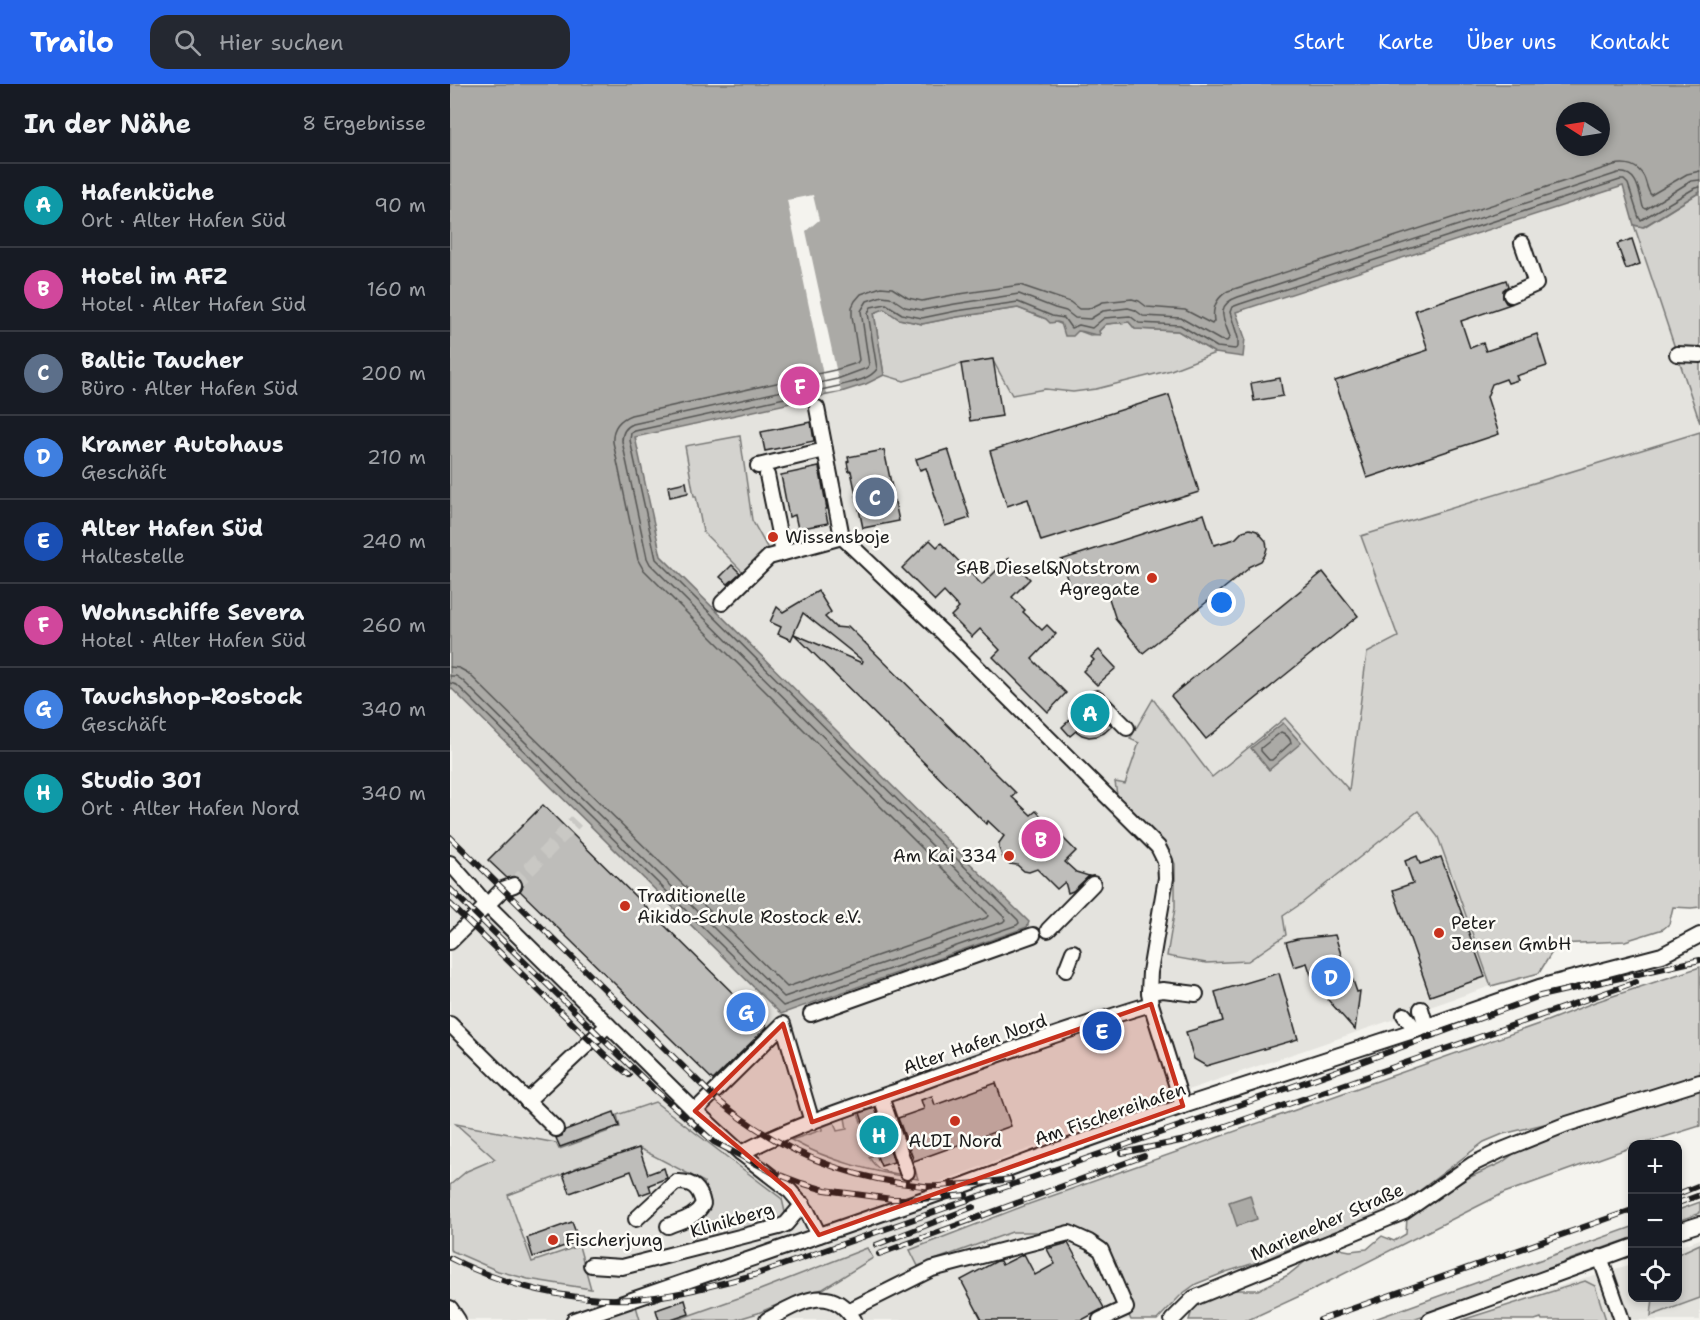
<!DOCTYPE html>
<html lang="de">
<head>
<meta charset="utf-8">
<style>
	body { margin:0; font-family:"Shantell Sans",sans-serif; background:#242831; color:#f1f3f6 }
	.controls { position:absolute; right:18px; bottom:18px; display:grid; overflow:hidden; border-radius:12px; box-shadow:0 3px 9px #0003 }
	.controls button { width:54px; height:54px; display:grid; place-items:center; padding:0; border:0; border-bottom:2px solid #363941; background:#171b24; color:#f1f3f6; font:30px sans-serif }
	.compass { position:absolute; left:1106px; top:18px; width:54px; height:54px; border-radius:50%; background:#171b24; box-shadow:0 3px 9px #0003; rotate:282deg }
	.you { position:absolute; left:772px; top:519px; width:21px; height:21px; margin:-15px; border:4px solid #fff; border-radius:50%; background:#1a73e8; box-shadow:0 0 0 9px #1a73e833 }
	.badge { display:grid; place-items:center; width:39px; height:39px; border-radius:50%; background:#2563eb; color:#fff; font-size:20px; font-weight:700 }
	.pin { position:absolute; translate:-50% -50%; border:3px solid #fff; box-shadow:0 2px 6px #0006 }
	.list { margin:0; padding:0; list-style:none }
	h2 { display:flex; justify-content:space-between; align-items:center; height:78px; margin:0; padding:0 24px; font-size:26px }
	h2 small { font-size:20px; font-weight:400; color:#9ea1a6 }
	.list li { display:grid; grid-template-columns:39px 1fr auto; gap:18px; align-items:center; box-sizing:border-box; height:84px; padding:0 24px; border-top:2px solid #363941 }
	.list b { display:block; font-size:22px; white-space:nowrap }
	.list p { margin:0; font-size:20px; white-space:nowrap; color:#9ea1a6 }
	.list em { font-size:20px; font-style:normal; color:#9ea1a6 }
	.icon { flex:none; width:33px; height:33px; fill:none; stroke:currentColor; stroke-width:2; stroke-linecap:round; stroke-linejoin:round }
	.map { position:relative; flex:none; width:1250px; height:1236px; overflow:hidden }
	header { display:flex; align-items:center; gap:36px; box-sizing:border-box; height:84px; padding:0 30px; background:#2563eb; color:#fff }
	header strong { font-size:28px }
	nav { display:flex; gap:33px; margin-inline-start:auto; font-size:21px }
	.search { width:420px; height:54px; background:#242831; display:flex; align-items:center; gap:15px; box-sizing:border-box; padding:0 21px; border-radius:18px; color:#9ea1a6; font-size:22px }
	main { display:flex }
	aside { flex:1; background:#171b24 }
	.map>svg:first-child { display:block }
	.built { fill:#e4e3de }
	.green { fill:#d4d3cf; stroke:#787876; stroke-width:1.5 }
	.water { fill:#abaaa6; stroke:#72716f; stroke-width:1.5; fill-rule:evenodd }
	.pier { fill:#f4f3ee }
	.lines { fill:none; stroke-linecap:round; stroke-linejoin:round }
	.shore { stroke:#555553; stroke-width:1.5 }
	.building { fill:#bebdba; stroke:#1c1c1c; stroke-width:1.5 }
	.minor-tunnel { stroke:#c9c8c4; stroke-width:14; stroke-dasharray:14 7; stroke-linecap:butt }
	.minor-casing { stroke:#1c1c1c; stroke-width:18 }
	.minor { stroke:#fdfcf7; stroke-width:14 }
	.rail-casing { stroke:#1c1c1c; stroke-width:6 }
	.rail { stroke:#fdfcf7; stroke-width:4; stroke-dasharray:11; stroke-linecap:butt }
	.marked { fill:#c8321e; fill-opacity:0.2; stroke:#c8321e; stroke-width:4.5; stroke-linejoin:round }
	.poi-dot { fill:#c8321e; stroke:#fdfcf7; stroke-width:2 }
	.labels { text-anchor:middle; dominant-baseline:central; stroke-width:5; stroke-linejoin:round; paint-order:stroke }
	.poi-label { font-size:18px; fill:#1c1c1c; stroke:#fdfcf7; text-anchor:start }
	.street-label { font-size:18px; fill:#1c1c1c; stroke:#fdfcf7 }
</style>
</head>
<body>
<header>
<strong>Trailo</strong>
<div class="search"><svg class="icon" aria-label="search" viewBox="0 0 24 24"><circle cx="10" cy="10" r="6"/><path d="M15 15l6 6"/></svg>Hier suchen</div>
<nav><a>Start</a><a>Karte</a><a>Über uns</a><a>Kontakt</a></nav>
</header>
<main>
<aside>
<h2>In der Nähe<small>8 Ergebnisse</small></h2>
<ul class="list">
<li><span class="badge" style="background:#0f9aa8">A</span><div><b>Hafenküche</b><p>Ort · Alter Hafen Süd</p></div><em>90 m</em></li>
<li><span class="badge" style="background:#d1479c">B</span><div><b>Hotel im AFZ</b><p>Hotel · Alter Hafen Süd</p></div><em>160 m</em></li>
<li><span class="badge" style="background:#5c6f8a">C</span><div><b>Baltic Taucher</b><p>Büro · Alter Hafen Süd</p></div><em>200 m</em></li>
<li><span class="badge" style="background:#3f7fe0">D</span><div><b>Kramer Autohaus</b><p>Geschäft</p></div><em>210 m</em></li>
<li><span class="badge" style="background:#1a4fb4">E</span><div><b>Alter Hafen Süd</b><p>Haltestelle</p></div><em>240 m</em></li>
<li><span class="badge" style="background:#d1479c">F</span><div><b>Wohnschiffe Severa</b><p>Hotel · Alter Hafen Süd</p></div><em>260 m</em></li>
<li><span class="badge" style="background:#3f7fe0">G</span><div><b>Tauchshop-Rostock</b><p>Geschäft</p></div><em>340 m</em></li>
<li><span class="badge" style="background:#0f9aa8">H</span><div><b>Studio 301</b><p>Ort · Alter Hafen Nord</p></div><em>340 m</em></li>
</ul>
</aside>
<div class="map">
<svg width="1250" height="1236" viewBox="0 0 1250 1236">
	<rect width="100%" height="100%" fill="#f4f3ee"/>
	<filter id="ink" filterUnits="userSpaceOnUse"><feTurbulence type="fractalNoise" baseFrequency=".0167" numOctaves="2"/><feDisplacementMap in="SourceGraphic" scale="12" xChannelSelector="R" yChannelSelector="G"/><feConvolveMatrix kernelMatrix="1 2 1 2 8 2 1 2 1" color-interpolation-filters="sRGB"/></filter>
	<g filter="url(#ink)">
		<g class="built">
			<polygon points="1173,101 1184,141 1250,339 1250,348 911,452 947,553 917,569 899,707 835,634 762,693 703,616 680,654 689,658 675,701 666,698 717,762 725,780 725,824 717,872 833,832 852,819 968,726 988,753 1041,902 729,1009 476,1103 496,1148 597,1148 651,1166 681,1236 0,1236 0,603 332,929 577,843 579,838 211,472 185,353 391,308 416,300 434,291 454,297 511,280 542,275 562,311 595,305 623,308 646,305 721,286 765,269 793,272 795,254 785,228"/>
			<polygon points="1250,1155 1250,1236 1011,1236 1131,1195 1182,1180 1182,1214 1228,1214 1228,1163"/>
		</g>
		<g class="green">
			<polygon points="1250,108 1250,339 1184,141 1194,143"/>
			<polygon points="568,224 640,251 650,250 649,247 656,240 679,238 685,245 728,247 765,269 721,286 646,305 623,308 595,305 562,311 542,275 511,280 454,297 434,291 424,228 434,225 449,235 472,240 507,233"/>
			<polygon points="1250,348 1250,823 1241,824 1223,823 1219,840 1213,845 1175,857 1107,860 1089,889 1041,902 988,753 968,727 852,819 833,832 836,851 798,877 756,879 717,872 725,824 725,780 717,762 667,711 665,698 675,700 689,659 680,655 703,615 762,693 835,634 899,706 917,569 948,553 911,452"/>
			<polygon points="290,352 302,436 319,467 296,491 253,448 246,412 244,412 235,362"/>
			<polygon points="1250,883 1250,990 1119,1034 1053,1050 1034,1058 952,1120 908,1141 853,1159 814,1176 776,1188 746,1200 732,1210 707,1236 681,1236 651,1166 597,1148 562,1148 468,1182 460,1166 579,1120 1097,937 1145,918"/>
			<polygon points="1250,1005 1250,1042 1192,1060 1182,1060 1182,1063 1054,1109 854,1210 798,1236 739,1236 743,1223 778,1206 808,1206 838,1191 867,1168 879,1163 900,1167 917,1165 932,1152 944,1157 956,1150 957,1133 1016,1095 1051,1079 1069,1066 1116,1046"/>
			<polygon points="205,1018 332,1115 335,1128 332,1136 239,1164 258,1125 254,1098 189,1064 135,1082 134,1081 125,1084 125,1086 58,1111 82,1178 129,1162 141,1205 78,1195 48,1187 0,1166 0,1101 17,1087 45,1075 6,1040 106,1059 109,1065 170,1043 167,1031"/>
			<path d="M408,1029L411,1038L413,1037L424,1071L419,1073C428,1089 438,1088 455,1091L462,1086L464,1082L468,1095C424,1088 381,1078 341,1056L372,1046V1043L384,1038L387,1047L397,1045L395,1034Z"/>
			<polygon points="1250,1118 1250,1129 1228,1137 1228,1126"/>
			<polygon points="1182,1143 1182,1154 1122,1175 1062,1201 960,1236 922,1236"/>
			<polygon points="1250,1160 1250,1214 1201,1232 1203,1214 1228,1214 1228,1170"/>
			<polygon points="417,1164 423,1174 373,1205 353,1210 308,1229 285,1236 226,1236 297,1211"/>
			<polygon points="1135,1197 1145,1202 1156,1236 1092,1236 1091,1234 1085,1236 1012,1236"/>
			<polygon points="184,1215 190,1236 124,1236"/>
		</g>
		<g class="water">
			<path d="M0,0H1250V108L1193,143L1184,141L1173,102L786,228L795,254L793,273L765,269L728,247L685,245L679,238L656,240L649,247L650,251C640,251 637,247 628,247L623,252H615L611,239L607,238L600,239L596,235L568,224L507,233L472,240L449,235L434,225L424,229L434,291L416,300L391,308L185,353L211,472L579,838L577,843L331,930L0,603ZM1115,27H1151V63H1115Z"/>
			<polygon points="833,639 851,659 819,686 801,664"/>
			<polygon points="800,1111 807,1135 787,1142 779,1118"/>
		</g>
		<polygon class="pier" points="363,111 369,136 356,147 391,308 377,310 337,116"/>
		<g class="lines">
			<g class="shore">
				<path d="M0,583L9,584L18,589L337,903L536,834L538,832L537,829L193,485L188,476L163,358C162,345 168,336 181,331L385,286L407,279L409,276L402,232V223L405,217L411,210L431,203L442,204L458,214L472,217L503,211L570,201L620,218L629,225H638L653,218L682,215L689,217L697,223L735,226L762,240L764,237C762,224 766,214 778,207L1164,81C1176,78 1188,81 1194,93C1197,100 1197,106 1201,111L1237,90L1250,87"/>
				<path d="M0,592H6L12,596L334,913L553,838L555,836L554,833L200,480L197,474L172,357C172,349 175,343 183,340L387,295L417,284L419,281L411,227L417,217L432,212L440,213L455,223L472,226L505,220L569,210L605,224L616,227L625,234L640,235L653,227L678,224L685,226L693,232L731,234L770,256L777,257L780,253C774,236 764,221 788,213L1168,89C1188,87 1189,108 1193,123L1196,125L1241,97L1250,96"/>
				<path d="M0,599L7,601L333,922L567,841L569,839L568,836L206,475L180,356L181,349L185,347L389,302C402,298 419,296 427,285L418,229L421,223L436,220L452,230L472,234L506,227L568,218L602,232L614,234L621,244L629,241L642,244L654,234L680,232L689,239L730,241L767,263L785,265L788,263V254L780,228L782,223L790,220L1170,96H1174L1178,100L1189,134L1191,136L1245,104L1250,103"/>
				<path d="M831,648C835,649 841,655 841,659L822,676H819L811,667V664Z"/>
			</g>
		</g>
		<g class="building">
			<polygon points="1182,155 1190,180 1176,185 1167,160"/>
			<polygon points="1056,196 1058,202 1053,206 1053,214 1056,219 1061,220 1011,237 1020,264 1033,259 1036,267 1087,250 1097,282 1066,292 1068,296 1058,299 1056,295 1042,300 1037,313 1049,350 917,394 885,297 978,266 965,226"/>
			<polygon points="543,275 552,332 520,337 511,280"/>
			<polygon points="830,294 833,312 804,317 801,299"/>
			<polygon points="719,311 749,408 591,457 578,415 557,422 540,367"/>
			<polygon points="361,338 364,357 315,367 311,348"/>
			<polygon points="498,365 520,434 495,442 476,384 470,386 466,375"/>
			<polygon points="434,366 449,437 413,444 401,387 399,388 397,378 399,377 398,373"/>
			<polygon points="369,383 377,425 375,425 378,439 348,445 345,431 339,433 331,391"/>
			<polygon points="236,398 238,409 220,413 218,402"/>
			<polygon points="754,430 764,461 785,455 793,447 800,445 807,447 816,457 817,464 815,471 811,477 798,483 798,485 693,569 666,536 655,502 623,513 611,476"/>
			<polygon points="480,456 487,463 491,459 532,501 559,474 580,495 562,513 575,526 573,528 592,546 597,541 606,550 582,575 616,609 598,628 543,573 550,566 530,545 522,553 501,532 509,524 494,508 485,517 452,484"/>
			<polygon points="282,481 290,489 278,500 270,493"/>
			<polygon points="873,488 908,532 756,655 721,612"/>
			<polygon points="368,507 381,528 375,533 385,543 396,544 398,542 566,709 562,713 581,731 586,727 626,767 615,778 626,788 639,792 623,807 618,809 615,798 607,805 587,785 579,788 574,787 567,781 560,780 553,774 549,764 549,759 554,752 538,737 536,740 344,550 412,579 413,577 353,529 341,556 328,550 331,543 320,538 327,523 333,528"/>
			<polygon points="649,566 666,584 647,601 633,587 644,576 641,573"/>
			<polygon points="639,618 662,642 654,649 647,652 639,653 632,651 626,647 620,652 612,643"/>
			<polygon points="93,721 317,943 263,996 70,807 73,802 70,795 65,792 57,794 38,776"/>
			<polygon points="967,772 970,780 991,773 1035,893 980,912 943,806 963,799 955,777"/>
			<polygon points="885,851 893,877 896,876 907,908 910,907 905,946 871,908 867,909 857,879 844,883 836,858 847,855"/>
			<polygon points="829,889 848,955 756,982 744,975 736,948 773,937 765,908"/>
			<polygon points="546,999 561,1042 464,1077 448,1034 474,1025 471,1016 482,1012 485,1021"/>
			<polygon points="425,1024 444,1078 431,1082 426,1070 424,1071 410,1029"/>
			<polygon points="164,1028 169,1042 110,1063 106,1054 112,1052 115,1046"/>
			<polygon points="189,1064 198,1090 214,1084 217,1094 199,1101 201,1107 190,1111 181,1087 120,1109 113,1090 135,1081 135,1082"/>
			<polygon points="122,1138 129,1157 83,1173 77,1154"/>
			<polygon points="618,1159 654,1224 632,1236 532,1236 511,1196 547,1177 550,1177 552,1181 574,1170 585,1191 605,1180 597,1165"/>
			<polygon points="235,1216 239,1230 221,1236 209,1236 206,1226"/>
		</g>
		<g class="lines">
			<polyline class="minor-tunnel" points="64,801 126,737"/>
			<defs>
				<g id="minor">
					<polyline points="1061,211 1086,200 1072,159"/>
					<polyline points="1227,270 1250,271"/>
					<polyline points="367,324 392,453 494,550 708,763 715,777 716,794 700,888 699,908 701,920 733,1022"/>
					<polyline points="308,382 375,366"/>
					<polyline points="317,391 333,469"/>
					<polyline points="272,519 319,473 392,453"/>
					<polyline points="647,614 677,644"/>
					<polyline points="0,779 37,821 245,1027 291,1069 340,1107 357,1127 369,1151"/>
					<polyline points="598,846 643,800"/>
					<polyline points="0,858 53,805 64,801"/>
					<polyline points="616,886 623,868"/>
					<polyline points="699,908 713,906 746,910"/>
					<polyline points="971,925 976,942"/>
					<polyline points="361,930 583,851"/>
					<polyline points="954,931 966,946"/>
					<polyline points="0,940 106,1045"/>
					<polyline points="431,1013 457,1088"/>
					<polyline points="77,1017 158,941"/>
					<polyline points="245,1027 333,940 362,1038"/>
					<path d="M291,1069C343,1042 401,1023 456,1004C537,974 618,945 701,920"/>
					<path d="M186,1135L226,1098C242,1097 250,1104 253,1120C245,1134 232,1136 218,1142"/>
					<polyline points="1228,1147 1250,1140"/>
					<polyline points="1150,1173 1172,1236"/>
					<polyline points="141,1181 172,1183 329,1143 336,1140 353,1120"/>
					<polyline points="0,1224 8,1236"/>
					<polyline points="398,1227 482,1185 619,1149 639,1158 651,1166 676,1224 650,1236"/>
					<polyline points="124,1236 517,1100 608,1066 733,1022 966,946 1089,903 1212,871 1250,851"/>
					<path d="M317,1236C347,1220 380,1197 404,1236"/>
					<polyline points="722,1236 744,1214 954,1128 1023,1080 1052,1066 1117,1040 1250,998"/>
					<polyline points="980,1236 1182,1163"/>
				</g>
			</defs>
			<use href="#minor" class="minor-casing"/>
			<use href="#minor" class="minor"/>
			<defs>
				<g id="rail">
					<path d="M0,753L262,1011C322,1063 394,1095 474,1102C483,1103 492,1102 501,1101C521,1100 541,1098 561,1095"/>
					<polyline points="0,805 204,1005 264,1058 322,1088 351,1099 375,1106 442,1115 471,1115 516,1111"/>
					<polyline points="0,820 156,972 179,991"/>
					<polyline points="733,1057 1186,898"/>
					<polyline points="672,1069 740,1055"/>
					<polyline points="1228,1110 1250,1101"/>
					<polyline points="1228,1119 1250,1111"/>
					<polyline points="426,1161 523,1123"/>
					<polyline points="429,1170 694,1072"/>
					<path d="M0,1174C55,1202 120,1218 182,1215C224,1213 264,1201 304,1191L895,984L1090,912L1250,876"/>
					<polyline points="870,1236 1182,1126"/>
				</g>
			</defs>
			<use href="#rail" class="rail-casing"/>
			<use href="#rail" class="rail"/>
		</g>
	</g>
	<path class="marked" d="M701,920L733,1022L369,1151L340,1107L245,1027L333,940L362,1038Z"/>
	<g class="poi-dot">
		<circle cx="323" cy="453" r="6"/>
		<circle cx="702" cy="494" r="6"/>
		<circle cx="559" cy="772" r="6"/>
		<circle cx="175" cy="822" r="6"/>
		<circle cx="989" cy="849" r="6"/>
		<circle cx="505" cy="1037" r="6"/>
		<circle cx="103" cy="1156" r="6"/>
	</g>
	<g class="labels">
		<g class="poi-label">
			<text x="335" y="453">Wissensboje</text>
			<text x="690" y="484" text-anchor="end">SAB Diesel&amp;Notstrom<tspan x="690" dy="21">Agregate</tspan></text>
			<text x="547" y="772" text-anchor="end">Am Kai 334</text>
			<text x="187" y="812">Traditionelle<tspan x="187" dy="21">Aikido-Schule Rostock e.V.</tspan></text>
			<text x="1001" y="839">Peter<tspan x="1001" dy="21">Jensen GmbH</tspan></text>
			<text x="505" y="1057" text-anchor="middle">ALDI Nord</text>
			<text x="115" y="1156">Fischerjung</text>
		</g>
		<g class="street-label">
			<text transform="translate(525 960) rotate(-19)">Alter Hafen Nord</text>
			<text transform="translate(660 1030) rotate(-19)">Am Fischereihafen</text>
			<text transform="translate(282 1136) rotate(-16)">Klinikberg</text>
			<text transform="translate(877 1138) rotate(-24)">Marieneher Straße</text>
		</g>
	</g>
</svg>
<div class="controls">
<button>+</button>
<button>−</button>
<button><svg class="icon" aria-label="locate" viewBox="0 0 24 24"><circle cx="12" cy="12" r="6"/><path d="M12 2v4M12 18v4M2 12h4M18 12h4"/></svg></button>
</div>
<svg class="compass" viewBox="-18 -18 36 36"><path d="M0-13l5 13h-10z" fill="#e53935"/><path d="M0 13l5-13h-10z" fill="#9ea1a6"/></svg>
<div class="you"></div>
<div class="pin badge" style="left:640px;top:629px;background:#0f9aa8">A</div>
<div class="pin badge" style="left:591px;top:755px;background:#d1479c">B</div>
<div class="pin badge" style="left:425px;top:413px;background:#5c6f8a">C</div>
<div class="pin badge" style="left:881px;top:893px;background:#3f7fe0">D</div>
<div class="pin badge" style="left:652px;top:947px;background:#1a4fb4">E</div>
<div class="pin badge" style="left:350px;top:302px;background:#d1479c">F</div>
<div class="pin badge" style="left:296px;top:928px;background:#3f7fe0">G</div>
<div class="pin badge" style="left:429px;top:1051px;background:#0f9aa8">H</div>
</div>
</main>
</body>
</html>
